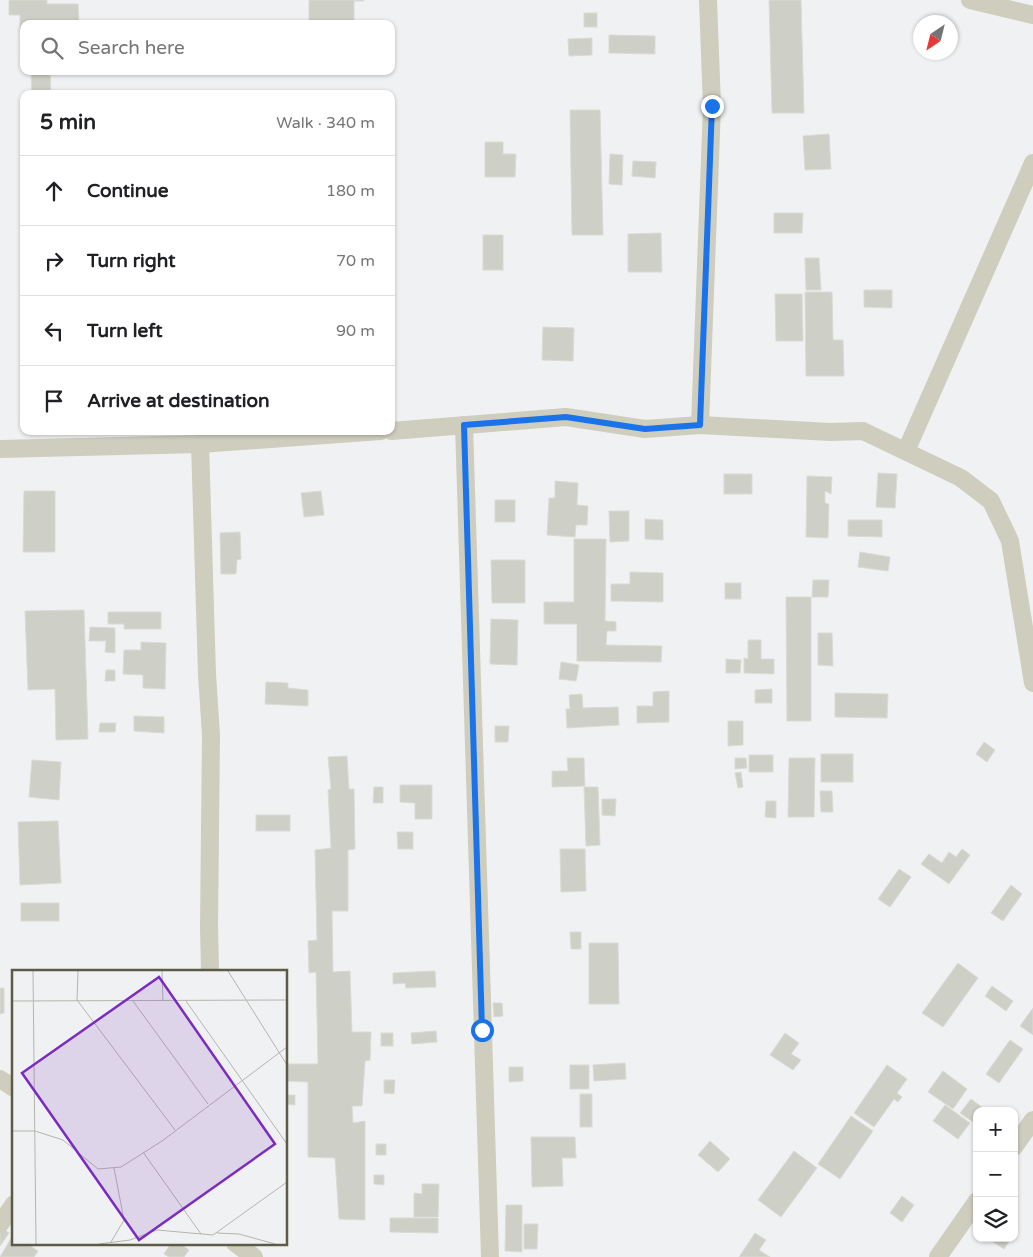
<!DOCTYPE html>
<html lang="en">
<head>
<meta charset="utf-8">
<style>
	body { margin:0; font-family:"Varela Round",sans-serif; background:#f6f6f6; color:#202124 }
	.controls { position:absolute; right:15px; bottom:15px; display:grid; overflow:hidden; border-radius:10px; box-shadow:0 1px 4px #0004 }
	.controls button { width:45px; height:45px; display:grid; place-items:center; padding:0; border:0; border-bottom:1px solid #e0e0e0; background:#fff; color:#202124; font:25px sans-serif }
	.compass { position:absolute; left:913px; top:15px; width:45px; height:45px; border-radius:50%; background:#fff; box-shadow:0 1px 4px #0004; rotate:215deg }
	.stop { position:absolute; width:15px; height:15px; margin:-11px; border:4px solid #1a73e8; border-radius:50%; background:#fff }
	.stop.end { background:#1a73e8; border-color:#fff; box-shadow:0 1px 5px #0008 }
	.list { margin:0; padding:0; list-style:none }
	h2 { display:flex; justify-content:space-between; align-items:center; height:65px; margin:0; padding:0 20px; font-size:21px }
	h2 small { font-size:16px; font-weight:400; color:#757577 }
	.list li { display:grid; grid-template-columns:32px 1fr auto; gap:15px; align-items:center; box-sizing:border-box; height:70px; padding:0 20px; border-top:1px solid #e0e0e0 }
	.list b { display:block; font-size:19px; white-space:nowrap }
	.list em { font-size:16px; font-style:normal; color:#757577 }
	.icon { flex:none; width:28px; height:28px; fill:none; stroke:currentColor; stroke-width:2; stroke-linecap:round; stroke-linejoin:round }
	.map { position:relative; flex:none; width:1033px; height:1257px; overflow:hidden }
	.search { position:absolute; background:#fff; box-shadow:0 1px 4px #0004; left:20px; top:20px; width:375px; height:55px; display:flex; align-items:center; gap:12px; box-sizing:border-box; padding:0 18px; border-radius:10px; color:#757577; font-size:19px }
	.panel { position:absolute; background:#fff; box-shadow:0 1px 4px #0004; left:20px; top:90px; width:375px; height:345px; border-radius:10px }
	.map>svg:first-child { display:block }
	.building { fill:#cecfc6; stroke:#dadbd4 }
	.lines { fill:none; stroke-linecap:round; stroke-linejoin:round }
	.street { stroke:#cfcdbd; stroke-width:18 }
	.route { stroke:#1a73e8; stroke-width:6 }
	.inset-road { fill:none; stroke:#b5b5ae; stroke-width:1 }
	.view { fill:#7b2cbf; fill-opacity:0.15; stroke:#7b2cbf; stroke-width:2.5 }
	.inset-edge { fill:none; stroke:#5d5b47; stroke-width:2.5 }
</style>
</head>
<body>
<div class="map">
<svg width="1033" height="1257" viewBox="0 0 1033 1257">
	<rect width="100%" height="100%" fill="#f0f1f2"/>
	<g class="building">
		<polygon points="9,0 47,0 47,4 78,4 79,24 24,24 24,32 20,32 20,15 9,15"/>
		<polygon points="309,0 364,0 364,1 354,1 354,24 309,24"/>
		<polygon points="769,0 801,0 804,113 772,113"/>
		<rect x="584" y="13" width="13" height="14"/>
		<polygon points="609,35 655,36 655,54 609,53"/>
		<polygon points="592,38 592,55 569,56 568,39"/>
		<polygon points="31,71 50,71 51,94 32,94"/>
		<polygon points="570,110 600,110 603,235 572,235"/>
		<polygon points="829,134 831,169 805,170 803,136"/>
		<polygon points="485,142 503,142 503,154 516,154 515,177 485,177"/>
		<polygon points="610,154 623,155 622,185 609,184"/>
		<polygon points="633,161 656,162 655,178 632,176"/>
		<polygon points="774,213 803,213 802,233 774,233"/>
		<polygon points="661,233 662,272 628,272 628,234"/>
		<rect x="483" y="235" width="20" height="35"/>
		<polygon points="805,258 819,258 821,290 806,290"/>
		<polygon points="864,290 892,290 892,308 864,307"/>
		<polygon points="805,292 832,292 833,340 843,340 844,376 806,376"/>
		<polygon points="775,294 802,294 803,341 776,341"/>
		<polygon points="543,327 574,328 573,361 542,360"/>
		<polygon points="878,473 897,474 895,508 876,507"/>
		<rect x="724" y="474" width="28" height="20"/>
		<polygon points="807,476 832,477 831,494 825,491 825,503 829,504 828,538 806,537"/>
		<polygon points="555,481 578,483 577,505 588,506 587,525 576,525 575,537 547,535 549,498 555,498"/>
		<polygon points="24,491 55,491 55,552 23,552"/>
		<polygon points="321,491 324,515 304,517 301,493"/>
		<rect x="495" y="500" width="20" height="22"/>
		<polygon points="609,511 629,511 629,541 610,542"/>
		<polygon points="645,519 663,520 663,540 645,539"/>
		<polygon points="848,520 882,520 882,537 848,536"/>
		<polygon points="240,532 241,559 237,560 236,574 221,574 220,533"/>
		<polygon points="574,539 606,539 605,621 616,622 616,631 607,631 606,645 662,646 661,662 577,661 577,624 544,624 544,602 574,602"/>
		<polygon points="860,552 890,557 888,571 858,567"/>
		<polygon points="491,560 525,560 525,603 492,603"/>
		<polygon points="630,572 663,573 663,602 611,601 611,584 630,584"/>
		<polygon points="813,580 829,580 828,597 812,597"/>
		<rect x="725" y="583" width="16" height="16"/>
		<polygon points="786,597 811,597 811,721 787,721"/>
		<polygon points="84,610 88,739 56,740 55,689 28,690 25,611"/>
		<polygon points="108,612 161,612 161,629 124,629 124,624 108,624"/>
		<polygon points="491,619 518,620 517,665 490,664"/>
		<polygon points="90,627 115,628 115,653 105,652 106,641 89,641"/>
		<polygon points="818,633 832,633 833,666 818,665"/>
		<polygon points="748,640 761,640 761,659 774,659 774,674 744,673 744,658 748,659"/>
		<polygon points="141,642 166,643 165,689 143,688 143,675 123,674 124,650 141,650"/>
		<polygon points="726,659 741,660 740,673 726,673"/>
		<polygon points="561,662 579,665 576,681 559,679"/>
		<polygon points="106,670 115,670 115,681 105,681"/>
		<polygon points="266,682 288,683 288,688 308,690 308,706 265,704"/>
		<polygon points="772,689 772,703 755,703 755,690"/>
		<polygon points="669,691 669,722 637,723 637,706 653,706 653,692"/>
		<polygon points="835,693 888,694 887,718 835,717"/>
		<polygon points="582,694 583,708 618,707 619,725 567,728 566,709 570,709 569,695"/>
		<polygon points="134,716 164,717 164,733 134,731"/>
		<polygon points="728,721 743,721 743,745 728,746"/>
		<polygon points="100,723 116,723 115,732 99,732"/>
		<polygon points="495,726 509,726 508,742 495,742"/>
		<polygon points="984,742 995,750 987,762 976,754"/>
		<rect x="821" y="754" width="32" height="28"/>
		<rect x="749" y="755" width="24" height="17"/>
		<polygon points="347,756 349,789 354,789 355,849 348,850 348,911 332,911 333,972 350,971 352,1032 371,1032 370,1060 365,1061 362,1106 352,1106 353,1123 365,1121 365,1220 339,1219 335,1158 308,1157 308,1082 286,1081 286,1064 318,1064 316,972 309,973 308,941 317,940 315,850 331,848 328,790 331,789 328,757"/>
		<polygon points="567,758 584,758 585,786 552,787 552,771 568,771"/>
		<polygon points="735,758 746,758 747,768 735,769"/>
		<polygon points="789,758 815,758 814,817 788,817"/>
		<polygon points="32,760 61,762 59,800 29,797"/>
		<polygon points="741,772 743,787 738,788 735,773"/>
		<polygon points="400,785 432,785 432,819 415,819 415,803 400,802"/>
		<polygon points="374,787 383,787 383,803 373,803"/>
		<polygon points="584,787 598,787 600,845 586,846"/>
		<polygon points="820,791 832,791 833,812 821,812"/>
		<polygon points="602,799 616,799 615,816 602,815"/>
		<polygon points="766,801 776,801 776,818 765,817"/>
		<rect x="256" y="815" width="34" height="16"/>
		<polygon points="58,821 61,883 20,885 18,822"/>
		<polygon points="397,832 413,832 413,849 398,849"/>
		<polygon points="560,849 585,849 586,891 561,892"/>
		<polygon points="962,849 970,855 949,884 921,864 929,854 942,863 949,852 956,857"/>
		<polygon points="899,869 911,877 890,907 878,899"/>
		<polygon points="1011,885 1022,894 1003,921 991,913"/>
		<rect x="21" y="903" width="38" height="18"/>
		<polygon points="570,932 581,932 581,949 571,949"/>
		<polygon points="589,943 618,943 619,1004 589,1004"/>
		<polygon points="958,963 978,978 943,1027 922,1013"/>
		<polygon points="435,971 436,987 406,988 405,983 393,984 393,973"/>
		<polygon points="992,986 1013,1001 1006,1011 985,996"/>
		<polygon points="0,988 4,988 4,1013 0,1014"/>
		<polygon points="493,1003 502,1003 503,1016 494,1017"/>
		<polygon points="1033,1008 1033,1035 1020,1026"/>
		<polygon points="436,1031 437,1042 412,1044 411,1033"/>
		<rect x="381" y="1033" width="12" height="13"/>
		<polygon points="785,1033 799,1043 791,1054 801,1060 793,1070 770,1055"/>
		<polygon points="1010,1040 1023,1049 999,1083 986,1074"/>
		<polygon points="625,1063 626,1079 594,1081 593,1065"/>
		<rect x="570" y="1065" width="19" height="24"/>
		<polygon points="887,1065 907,1079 897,1093 902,1097 898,1102 894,1099 874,1127 854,1113"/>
		<polygon points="509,1067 523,1067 523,1081 509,1082"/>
		<polygon points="943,1071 967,1089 953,1109 928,1092"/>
		<polygon points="384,1080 395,1080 394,1094 384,1093"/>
		<rect x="580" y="1094" width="12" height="33"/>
		<polygon points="286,1095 295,1095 295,1105 286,1104"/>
		<polygon points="971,1099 983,1108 981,1111 977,1111 977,1117 973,1122 960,1113"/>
		<polygon points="945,1105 970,1123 958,1139 933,1121"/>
		<polygon points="851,1116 873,1131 840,1179 818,1164"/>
		<polygon points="531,1137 575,1137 576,1158 562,1158 563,1186 532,1187"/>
		<polygon points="710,1141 730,1159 718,1172 698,1155"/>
		<rect x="376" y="1144" width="10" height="11"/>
		<polygon points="794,1151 817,1168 781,1217 758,1200"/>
		<polygon points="374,1175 384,1175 384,1185 374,1184"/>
		<polygon points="422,1184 439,1184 438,1217 414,1217 414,1193 422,1194"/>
		<polygon points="902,1196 914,1205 902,1222 890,1213"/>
		<polygon points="506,1205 522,1205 522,1252 505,1251"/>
		<polygon points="390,1218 438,1218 438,1233 390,1232"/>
		<polygon points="524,1224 538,1224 537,1249 524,1249"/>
		<polygon points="0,1226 9,1233 0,1246"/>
		<polygon points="755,1233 766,1240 759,1250 770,1257 739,1257"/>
		<polygon points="13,1235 14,1243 26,1243 38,1251 34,1257 0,1257"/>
		<polygon points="991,1238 1011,1238 1004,1249 990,1240"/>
		<polygon points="171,1243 179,1243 189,1250 184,1257 169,1257 164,1254"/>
	</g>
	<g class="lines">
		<g class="street">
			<polyline points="970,0 1033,15"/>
			<polyline points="464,425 490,1257"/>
			<polyline points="700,425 712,106 708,0"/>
			<polyline points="391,431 566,417 645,429 700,425 830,432 863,431 961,478 991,501 1010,541 1033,683"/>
			<polyline points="200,444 207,674 211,735 209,926 210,971"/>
			<polyline points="0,449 200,444 381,431"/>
			<polyline points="906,451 1033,163"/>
			<polyline points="0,1079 14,1088"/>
			<polyline points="1014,1147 1033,1120"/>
			<polyline points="0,1224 14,1204"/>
			<polyline points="235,1243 254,1257"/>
			<polyline points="938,1257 977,1201"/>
		</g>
	</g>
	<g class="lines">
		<polyline class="route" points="482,1030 464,425 566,417 645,429 700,425 712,106"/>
	</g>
	<g transform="translate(12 970)">
		<rect width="275" height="275" fill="#f0f1f2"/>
		<path class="inset-road" d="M21,1L24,274M66,1L65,30L163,160M150,1L151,31M216,1L275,95M0,31L275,30M121,31L196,134M174,31L275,174M0,161H23L51,170L86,199L109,197L150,171L275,77M131,182L189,264M205,263L227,264L263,274M99,272L112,250L102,198M87,274L118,270L145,260L201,265L275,212"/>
		<path class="view" d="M147,7L263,174L127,270L10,103Z"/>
		<rect width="275" height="275" class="inset-edge"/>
	</g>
</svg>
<div class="controls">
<button>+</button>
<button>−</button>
<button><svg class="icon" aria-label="layers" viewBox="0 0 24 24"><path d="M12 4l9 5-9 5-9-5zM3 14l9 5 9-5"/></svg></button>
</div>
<svg class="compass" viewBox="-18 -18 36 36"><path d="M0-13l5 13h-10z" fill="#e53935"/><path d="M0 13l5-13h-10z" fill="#757577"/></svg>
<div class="stop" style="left:482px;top:1030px"></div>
<div class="stop end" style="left:712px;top:106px"></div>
<div class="search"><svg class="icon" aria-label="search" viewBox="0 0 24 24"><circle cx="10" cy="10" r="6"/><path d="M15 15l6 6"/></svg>Search here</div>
<section class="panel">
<h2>5 min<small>Walk · 340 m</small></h2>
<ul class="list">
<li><svg class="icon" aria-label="ahead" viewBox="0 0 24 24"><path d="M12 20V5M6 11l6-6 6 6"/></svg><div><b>Continue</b></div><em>180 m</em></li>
<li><svg class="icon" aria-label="right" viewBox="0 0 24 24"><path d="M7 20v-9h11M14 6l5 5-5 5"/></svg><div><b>Turn right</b></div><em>70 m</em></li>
<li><svg class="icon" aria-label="left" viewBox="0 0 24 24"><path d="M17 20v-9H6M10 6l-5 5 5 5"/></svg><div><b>Turn left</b></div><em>90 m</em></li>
<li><svg class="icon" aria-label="arrive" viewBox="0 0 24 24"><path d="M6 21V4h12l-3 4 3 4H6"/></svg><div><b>Arrive at destination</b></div></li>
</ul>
</section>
</div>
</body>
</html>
